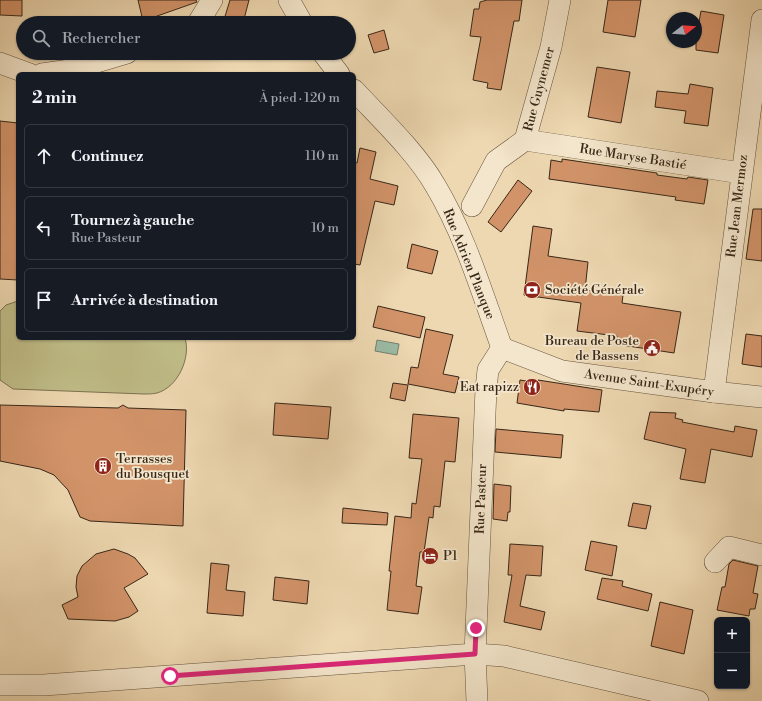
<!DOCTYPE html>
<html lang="fr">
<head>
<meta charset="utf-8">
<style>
	body { margin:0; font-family:"Libre Bodoni",serif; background:#20242c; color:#f1f3f6 }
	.controls { position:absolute; right:12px; bottom:12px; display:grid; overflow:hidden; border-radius:6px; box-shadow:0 1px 3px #0004 }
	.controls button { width:36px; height:36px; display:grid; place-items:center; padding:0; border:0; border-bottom:1px solid #363941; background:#171b24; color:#f1f3f6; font:20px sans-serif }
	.compass { position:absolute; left:666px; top:12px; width:36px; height:36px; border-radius:50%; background:#171b24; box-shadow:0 1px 3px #0004; rotate:73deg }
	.stop { position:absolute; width:12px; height:12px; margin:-9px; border:3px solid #db2777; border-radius:50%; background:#fff }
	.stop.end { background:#db2777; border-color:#fff; box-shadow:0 1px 4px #0008 }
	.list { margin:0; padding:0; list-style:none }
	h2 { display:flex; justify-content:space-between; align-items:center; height:52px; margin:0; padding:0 16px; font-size:17px }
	h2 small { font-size:13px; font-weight:400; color:#9ea1a6 }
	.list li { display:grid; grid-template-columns:26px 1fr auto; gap:12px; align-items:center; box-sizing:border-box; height:64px; margin:0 8px 8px; padding:0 8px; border:1px solid #363941; border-radius:6px }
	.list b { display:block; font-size:15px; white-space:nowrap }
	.list p { margin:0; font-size:13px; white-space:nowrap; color:#9ea1a6 }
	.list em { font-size:13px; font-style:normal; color:#9ea1a6 }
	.icon { flex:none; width:22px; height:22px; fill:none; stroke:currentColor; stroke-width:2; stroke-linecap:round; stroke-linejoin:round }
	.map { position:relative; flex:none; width:762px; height:701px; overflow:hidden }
	.search { position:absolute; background:#171b24; box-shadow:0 1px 3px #0004; left:16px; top:16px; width:340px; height:44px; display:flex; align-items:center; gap:10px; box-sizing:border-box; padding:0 14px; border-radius:22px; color:#9ea1a6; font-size:15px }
	.panel { position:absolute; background:#171b24; box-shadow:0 1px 3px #0004; left:16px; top:72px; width:340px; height:268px; border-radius:6px }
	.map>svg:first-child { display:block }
	.green { fill:#bfbc87; stroke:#7b7250 }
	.water { fill:#9bbba6; stroke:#73806d }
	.building { fill:#d29369; stroke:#372718 }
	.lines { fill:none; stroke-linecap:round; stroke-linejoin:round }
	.minor-casing { stroke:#65533e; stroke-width:22 }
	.minor { stroke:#f4e6cc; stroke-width:21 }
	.route { stroke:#db2777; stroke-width:5 }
	.labels { text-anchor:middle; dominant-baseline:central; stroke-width:3.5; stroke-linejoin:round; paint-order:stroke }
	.street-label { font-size:13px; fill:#372718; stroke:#f4e6cc }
	.poi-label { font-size:13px; fill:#372718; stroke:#f4e6cc; text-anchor:start }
</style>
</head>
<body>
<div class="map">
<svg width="762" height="701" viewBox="0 0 762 701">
	<rect width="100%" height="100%" fill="#eed8b1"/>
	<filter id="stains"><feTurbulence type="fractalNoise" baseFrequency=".005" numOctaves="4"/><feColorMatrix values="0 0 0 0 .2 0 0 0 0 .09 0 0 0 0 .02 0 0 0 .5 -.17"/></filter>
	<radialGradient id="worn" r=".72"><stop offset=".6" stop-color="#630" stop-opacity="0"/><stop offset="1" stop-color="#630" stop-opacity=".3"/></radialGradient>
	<path class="green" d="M18,301V338H185C191,358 178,387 157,393C153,394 148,394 144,394L13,389L0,380V311L6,305Z"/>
	<polygon class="water" points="377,340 399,344 397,355 375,351"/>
	<g class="building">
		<polygon points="0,0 22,0 22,16 0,15"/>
		<polygon points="138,0 196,0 197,2 143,21"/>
		<polygon points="230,0 249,0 243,23 223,23"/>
		<polygon points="487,0 522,0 519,21 514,21 501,90 487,88 488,83 473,80 481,37 470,36 474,9 479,9 480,2"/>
		<polygon points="608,0 641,0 635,37 603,32"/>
		<polygon points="701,11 724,15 718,53 696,50 696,21 699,22"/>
		<polygon points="384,30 389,49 374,53 368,35"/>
		<polygon points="597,67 630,72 621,123 588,117"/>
		<polygon points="690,84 713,88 708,126 684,123 686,111 655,107 657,91 688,94"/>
		<polygon points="0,121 18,123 18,280 0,279"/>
		<polygon points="360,148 376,152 370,179 398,186 394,205 375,201 360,265 354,264 354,162 357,163"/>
		<polygon points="562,159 657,173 657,175 687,179 688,177 708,180 704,204 675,200 676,197 549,179 551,160 562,162"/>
		<polygon points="518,180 532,191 501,232 488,222"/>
		<polygon points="753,209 762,209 762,261 746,259"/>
		<polygon points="533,226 552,229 548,256 588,262 585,290 623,295 622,303 681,312 674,353 615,344 617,336 577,331 581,303 524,295"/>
		<polygon points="412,244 438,251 432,274 407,268"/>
		<polygon points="378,306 425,317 420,338 373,327"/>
		<polygon points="426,329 453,335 443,374 459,377 455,393 408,384 411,367 418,368"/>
		<polygon points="746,334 762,336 762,367 742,364"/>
		<polygon points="520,380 538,383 538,380 602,390 599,412 564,409 564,411 517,403"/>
		<polygon points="393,383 408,385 405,401 390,398"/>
		<polygon points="275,403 331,407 328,439 273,435"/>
		<polygon points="0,405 118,408 123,405 128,408 186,410 183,526 90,521 80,517 68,490 54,475 40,469 0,461"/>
		<polygon points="650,412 676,413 675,418 683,420 682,422 734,432 735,426 757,430 752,457 711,449 705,483 680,479 686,449 644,439"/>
		<polygon points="413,414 459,418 455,462 445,461 440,507 434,506 433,518 429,517 424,552 420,552 416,586 422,587 418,614 387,610 391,571 389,571 395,516 411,518 412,503 416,504 422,459 409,458"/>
		<polygon points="496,429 563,435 561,458 495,452"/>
		<polygon points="494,484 511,486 510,512 508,512 507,521 493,519"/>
		<polygon points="633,503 651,506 646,529 628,526"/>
		<polygon points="343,508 388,513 387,525 342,523"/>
		<polygon points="591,541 617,546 612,576 585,570"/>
		<polygon points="510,544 543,546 541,576 526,575 520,606 545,612 541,630 504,622 512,575 508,575"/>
		<polygon points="114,549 128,554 135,558 148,574 124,588 138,611 129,617 115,621 68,619 62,605 78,597 76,587 77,576 82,566 96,554"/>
		<polygon points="733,560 758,566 753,593 758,594 755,609 750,609 749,616 717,610 722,587 725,587 729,564"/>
		<polygon points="211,563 229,565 226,590 245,592 243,616 207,613"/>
		<polygon points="275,577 309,581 307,604 273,600"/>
		<polygon points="602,578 623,581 622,586 652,594 648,611 597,599"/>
		<polygon points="660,602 693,610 684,654 651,646"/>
	</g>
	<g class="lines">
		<defs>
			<g id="minor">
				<polyline points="289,0 302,23"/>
				<polyline points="198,23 212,0"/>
				<polyline points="323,53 339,74"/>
				<polyline points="0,63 30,74"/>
				<polyline points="42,74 70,70 127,53"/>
				<path d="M354,90C380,118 416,152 435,185C465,235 482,293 502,348"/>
				<polyline points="525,140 741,173"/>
				<polyline points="472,206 496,161 525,140 551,47 560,0"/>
				<polyline points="502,348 562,371 714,392 762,397"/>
				<polyline points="714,392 762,20"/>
				<polyline points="715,562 729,547 762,555"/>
				<polyline points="0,685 44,685 475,654 504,656 698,701"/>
				<polyline points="477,701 475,654 486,389 488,370 502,348"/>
			</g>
		</defs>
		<use href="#minor" class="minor-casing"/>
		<use href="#minor" class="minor"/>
	</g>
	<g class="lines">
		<polyline class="route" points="170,676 475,654 476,628"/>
	</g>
	<defs>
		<symbol id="bank-disc" viewBox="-11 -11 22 22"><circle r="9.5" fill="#8f2418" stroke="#f4e6cc"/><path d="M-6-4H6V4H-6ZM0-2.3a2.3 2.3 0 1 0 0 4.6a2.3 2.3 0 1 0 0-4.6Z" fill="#fff"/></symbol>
		<symbol id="civic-disc" viewBox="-11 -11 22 22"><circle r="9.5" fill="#8f2418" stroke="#f4e6cc"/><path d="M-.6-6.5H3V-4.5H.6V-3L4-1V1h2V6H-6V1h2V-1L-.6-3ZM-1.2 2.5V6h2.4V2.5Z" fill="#fff"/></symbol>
		<symbol id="restaurant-disc" viewBox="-11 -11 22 22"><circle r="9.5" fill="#8f2418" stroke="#f4e6cc"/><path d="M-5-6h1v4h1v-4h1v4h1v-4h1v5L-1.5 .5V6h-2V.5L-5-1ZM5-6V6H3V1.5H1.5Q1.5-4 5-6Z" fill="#fff"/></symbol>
		<symbol id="building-disc" viewBox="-11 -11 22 22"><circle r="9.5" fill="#8f2418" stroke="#f4e6cc"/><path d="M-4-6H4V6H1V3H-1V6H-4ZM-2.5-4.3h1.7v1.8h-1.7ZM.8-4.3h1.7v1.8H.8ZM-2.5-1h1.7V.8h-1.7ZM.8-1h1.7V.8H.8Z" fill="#fff"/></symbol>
		<symbol id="hotel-disc" viewBox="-11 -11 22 22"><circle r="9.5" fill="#8f2418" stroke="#f4e6cc"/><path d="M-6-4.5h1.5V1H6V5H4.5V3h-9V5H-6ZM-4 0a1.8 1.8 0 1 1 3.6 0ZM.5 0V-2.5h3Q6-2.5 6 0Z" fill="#fff"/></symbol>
	</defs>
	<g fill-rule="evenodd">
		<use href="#bank-disc" x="522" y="280" width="20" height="20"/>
		<use href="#civic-disc" x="642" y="338" width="20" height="20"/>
		<use href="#restaurant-disc" x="522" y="377" width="20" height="20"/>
		<use href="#building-disc" x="93" y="456" width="20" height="20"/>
		<use href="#hotel-disc" x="420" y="546" width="20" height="20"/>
	</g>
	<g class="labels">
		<g class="street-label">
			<text transform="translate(539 89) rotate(-75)">Rue Guynemer</text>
			<text transform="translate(633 157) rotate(9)">Rue Maryse Bastié</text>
			<text transform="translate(737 206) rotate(-83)">Rue Jean Mermoz</text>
			<text transform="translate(469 264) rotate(68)">Rue Adrien Planque</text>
			<text transform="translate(649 383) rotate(8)">Avenue Saint-Exupéry</text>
			<text transform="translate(481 499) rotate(-88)">Rue Pasteur</text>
		</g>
		<g class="poi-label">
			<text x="545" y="290">Société Générale</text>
			<text x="639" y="341" text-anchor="end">Bureau de Poste<tspan x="639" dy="15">de Bassens</tspan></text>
			<text x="519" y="387" text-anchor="end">Eat rapizz</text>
			<text x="116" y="459">Terrasses<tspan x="116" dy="15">du Bousquet</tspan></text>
			<text x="443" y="556">P1</text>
		</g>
	</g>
	<rect width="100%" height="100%" filter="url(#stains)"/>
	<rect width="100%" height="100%" fill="url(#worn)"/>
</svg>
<div class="controls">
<button>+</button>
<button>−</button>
</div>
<svg class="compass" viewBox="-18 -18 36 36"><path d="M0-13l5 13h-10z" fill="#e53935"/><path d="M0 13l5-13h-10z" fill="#9ea1a6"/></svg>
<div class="stop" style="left:170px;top:676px"></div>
<div class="stop end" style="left:476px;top:628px"></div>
<div class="search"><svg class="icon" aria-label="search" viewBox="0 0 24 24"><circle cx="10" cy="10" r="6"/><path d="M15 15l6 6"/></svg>Rechercher</div>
<section class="panel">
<h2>2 min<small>À pied · 120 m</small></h2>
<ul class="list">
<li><svg class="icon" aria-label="ahead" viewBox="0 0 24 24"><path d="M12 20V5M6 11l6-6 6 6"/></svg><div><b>Continuez</b></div><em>110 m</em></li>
<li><svg class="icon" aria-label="left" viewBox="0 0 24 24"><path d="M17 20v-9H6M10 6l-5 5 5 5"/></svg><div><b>Tournez à gauche</b><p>Rue Pasteur</p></div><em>10 m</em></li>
<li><svg class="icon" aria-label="arrive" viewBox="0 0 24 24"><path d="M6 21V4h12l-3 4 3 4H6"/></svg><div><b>Arrivée à destination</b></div></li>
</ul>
</section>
</div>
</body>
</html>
